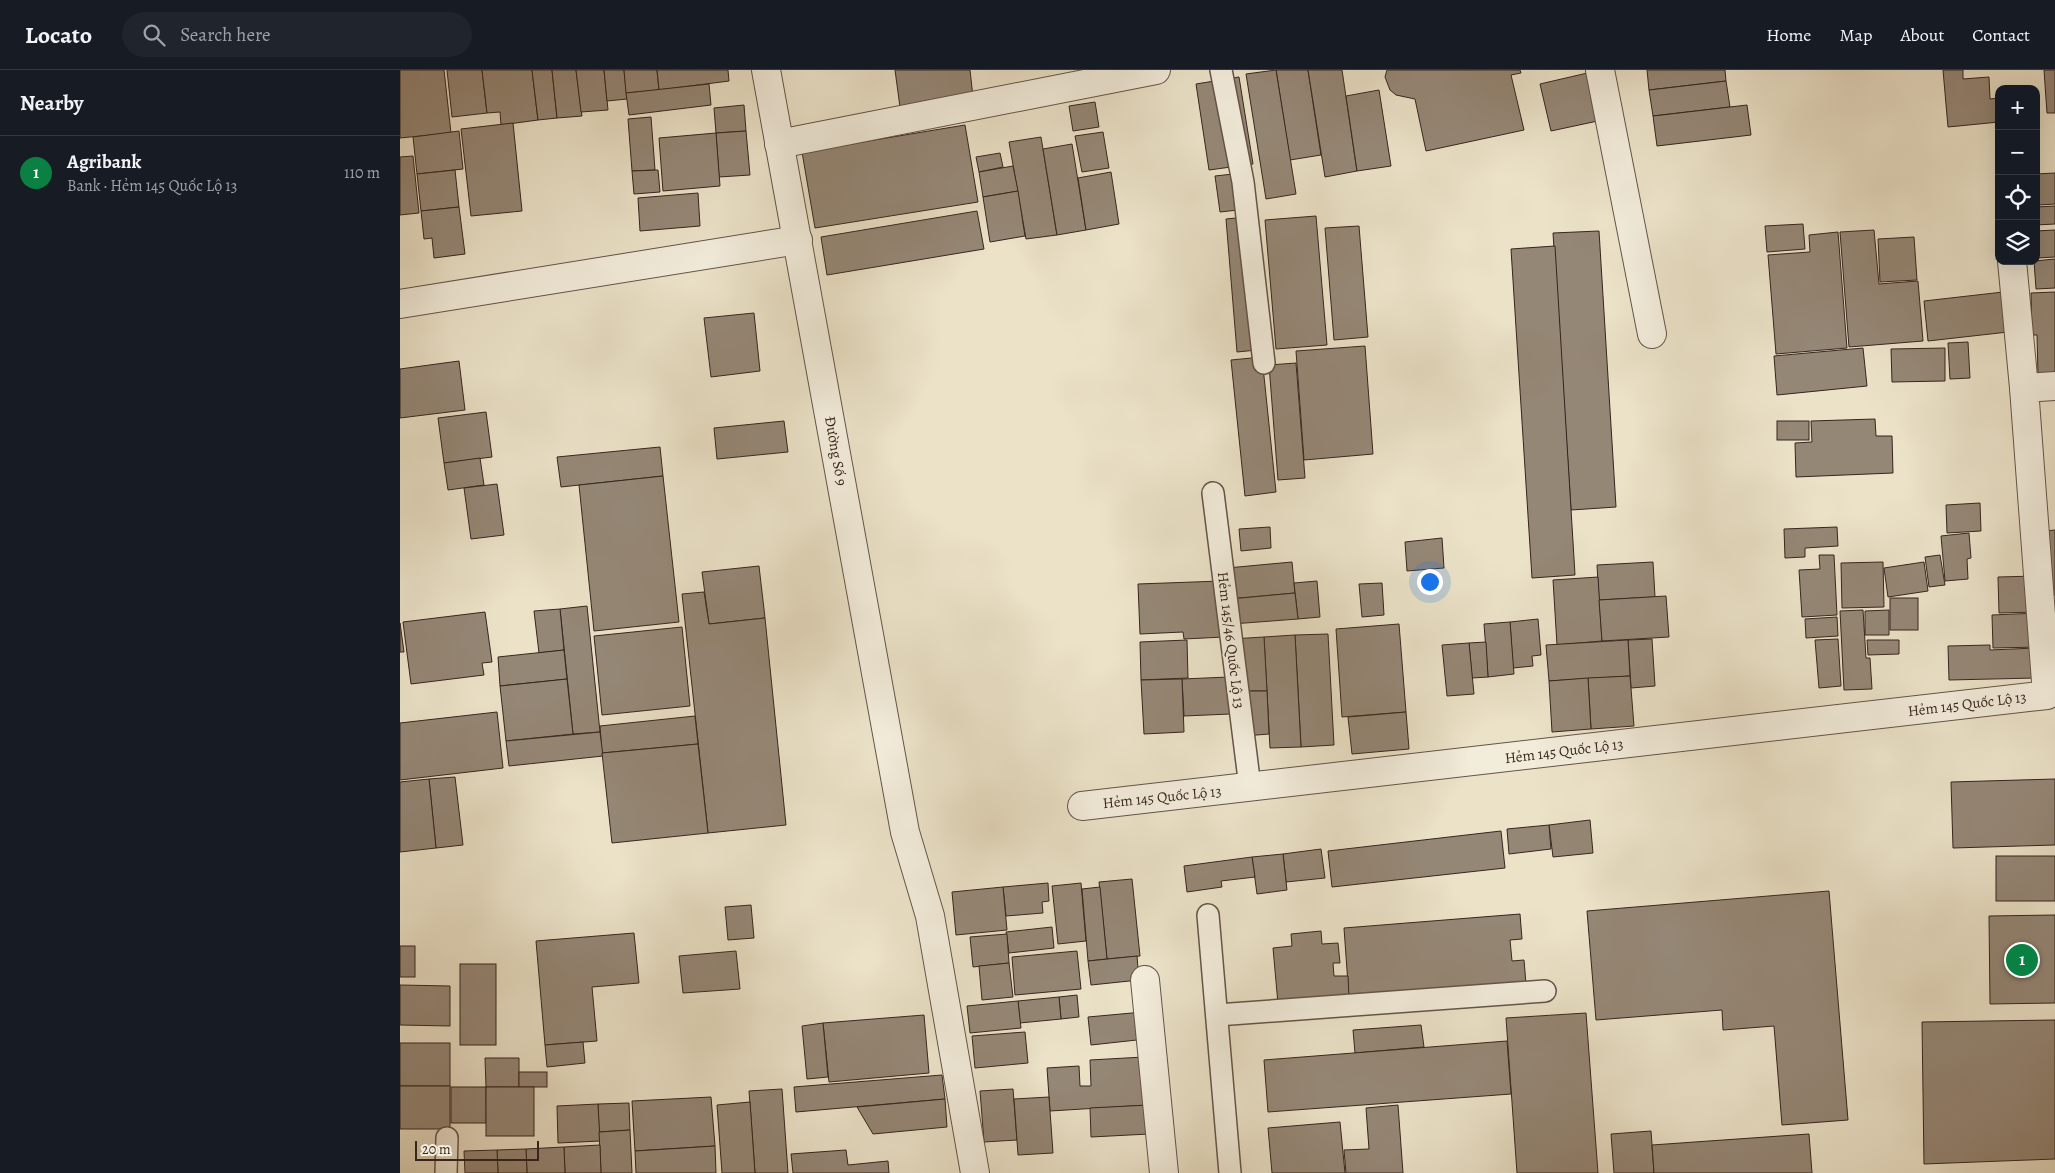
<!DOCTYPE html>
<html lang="en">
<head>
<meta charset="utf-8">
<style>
	body { margin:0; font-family:Alegreya,serif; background:#20242c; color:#f1f3f6 }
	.controls { position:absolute; right:15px; top:15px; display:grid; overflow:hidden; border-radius:10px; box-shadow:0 5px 20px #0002 }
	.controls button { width:45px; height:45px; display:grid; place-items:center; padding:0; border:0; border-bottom:1px solid #363941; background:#171b24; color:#f1f3f6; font:25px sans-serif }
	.scale { position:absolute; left:15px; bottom:12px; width:124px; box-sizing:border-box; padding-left:5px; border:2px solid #37251e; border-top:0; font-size:14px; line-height:18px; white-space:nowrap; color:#37251e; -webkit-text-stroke:4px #f2ecdb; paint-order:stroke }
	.you { position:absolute; left:1029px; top:511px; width:18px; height:18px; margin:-12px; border:4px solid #fff; border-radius:50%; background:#1a73e8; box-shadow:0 0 0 8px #1a73e833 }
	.badge { display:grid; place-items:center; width:32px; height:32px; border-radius:50%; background:#0b8043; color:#fff; font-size:16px; font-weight:700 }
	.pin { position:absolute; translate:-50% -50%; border:2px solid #fff; box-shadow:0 1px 5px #0006 }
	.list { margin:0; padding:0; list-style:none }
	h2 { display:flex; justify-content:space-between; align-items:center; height:65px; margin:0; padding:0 20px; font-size:21px }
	h2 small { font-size:16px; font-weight:400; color:#9ea1a6 }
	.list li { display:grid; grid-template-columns:32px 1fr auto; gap:15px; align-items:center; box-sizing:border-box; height:75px; padding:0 20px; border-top:1px solid #363941 }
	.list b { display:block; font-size:19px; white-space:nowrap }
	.list p { margin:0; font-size:16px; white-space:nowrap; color:#9ea1a6 }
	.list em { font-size:16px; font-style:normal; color:#9ea1a6 }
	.icon { flex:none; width:28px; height:28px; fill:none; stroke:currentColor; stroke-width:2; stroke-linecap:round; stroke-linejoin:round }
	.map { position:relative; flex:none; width:1655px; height:1103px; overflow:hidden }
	header { display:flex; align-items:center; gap:30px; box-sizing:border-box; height:70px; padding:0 25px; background:#171b24; border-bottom:1px solid #363941 }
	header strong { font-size:24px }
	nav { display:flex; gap:28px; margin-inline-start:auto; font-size:18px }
	.search { width:350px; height:45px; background:#20242c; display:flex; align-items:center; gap:12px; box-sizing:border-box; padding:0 18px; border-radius:28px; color:#9ea1a6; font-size:19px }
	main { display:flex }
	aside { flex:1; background:#171b24 }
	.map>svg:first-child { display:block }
	.building { fill:#958776; stroke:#37251e }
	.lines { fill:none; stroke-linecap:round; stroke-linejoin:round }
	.lane-casing { stroke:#645448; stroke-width:24 }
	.street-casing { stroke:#645448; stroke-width:30 }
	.lane { stroke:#f2ecdb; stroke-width:21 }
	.street { stroke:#f2ecdb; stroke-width:28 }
	.labels { text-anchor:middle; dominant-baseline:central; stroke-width:4; stroke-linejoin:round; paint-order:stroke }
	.street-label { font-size:15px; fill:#37251e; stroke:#f2ecdb }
</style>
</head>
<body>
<header>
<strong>Locato</strong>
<div class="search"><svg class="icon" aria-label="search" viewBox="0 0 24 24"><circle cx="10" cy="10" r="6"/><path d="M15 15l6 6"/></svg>Search here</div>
<nav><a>Home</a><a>Map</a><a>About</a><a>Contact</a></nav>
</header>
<main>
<aside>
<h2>Nearby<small></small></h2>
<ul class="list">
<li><span class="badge">1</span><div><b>Agribank</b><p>Bank · Hẻm 145 Quốc Lộ 13</p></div><em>110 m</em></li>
</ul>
</aside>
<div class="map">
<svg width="1655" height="1103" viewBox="0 0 1655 1103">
	<rect width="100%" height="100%" fill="#ebe2c8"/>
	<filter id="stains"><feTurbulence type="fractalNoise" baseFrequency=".004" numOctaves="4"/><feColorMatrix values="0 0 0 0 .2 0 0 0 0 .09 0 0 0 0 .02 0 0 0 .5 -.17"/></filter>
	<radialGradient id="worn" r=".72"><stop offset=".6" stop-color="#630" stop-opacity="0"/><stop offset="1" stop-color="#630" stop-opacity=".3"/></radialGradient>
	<g class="building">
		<polygon points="0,0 44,0 51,63 0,68"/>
		<polygon points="47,0 82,0 87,43 52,47"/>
		<polygon points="82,0 132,0 138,50 101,55 100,42 87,43"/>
		<polygon points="132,0 152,0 157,48 138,50"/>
		<polygon points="152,0 176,0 182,46 157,48"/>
		<polygon points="176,0 204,0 208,40 181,42"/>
		<polygon points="204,0 224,0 227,29 207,31"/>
		<polygon points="224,0 257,0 259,20 226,23"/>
		<polygon points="257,0 328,0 329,11 259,20"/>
		<polygon points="495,0 570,0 573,27 500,37"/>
		<polygon points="876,0 908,0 921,85 890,90"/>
		<polygon points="876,0 896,124 866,129 846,4"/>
		<polygon points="908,0 942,0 957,101 925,107"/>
		<polygon points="987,0 1120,0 1121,3 1111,5 1124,60 1026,81 1015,29 996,25 990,20 985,7"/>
		<polygon points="1247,0 1325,0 1326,11 1249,20"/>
		<polygon points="1543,0 1563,0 1563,9 1589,7 1590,29 1599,28 1599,52 1548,57"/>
		<polygon points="1644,0 1655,0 1655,43 1647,43"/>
		<polygon points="1196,1 1207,49 1151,61 1140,14"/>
		<polygon points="839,7 853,94 809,100 796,14"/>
		<polygon points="1326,11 1330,37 1253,46 1249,20"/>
		<polygon points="309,14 311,35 229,45 226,23"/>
		<polygon points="979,20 991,96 957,101 946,26"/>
		<polygon points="695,32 699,57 673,61 669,36"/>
		<polygon points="344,35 346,61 316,63 314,38"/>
		<polygon points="1347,35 1351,65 1257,76 1253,46"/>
		<polygon points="251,47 255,100 232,101 228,49"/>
		<polygon points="113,53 122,141 71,146 61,59"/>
		<polygon points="565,55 578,132 415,158 402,82"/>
		<polygon points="59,61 63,99 17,104 13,67"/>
		<polygon points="346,61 350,105 319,107 316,63"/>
		<polygon points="703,62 709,98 682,102 675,66"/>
		<polygon points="316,63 320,116 263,121 259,68"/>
		<polygon points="641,67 657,165 626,169 609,72"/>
		<polygon points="672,74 686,160 657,165 643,79"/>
		<polygon points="600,83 603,97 579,102 576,87"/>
		<polygon points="13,86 19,143 0,145 0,87"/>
		<polygon points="613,96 618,121 583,127 579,102"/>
		<polygon points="55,100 59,137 21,141 17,104"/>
		<polygon points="258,100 260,122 234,124 232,101"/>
		<polygon points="711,102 719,154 686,160 678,108"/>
		<polygon points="851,102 856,138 820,142 815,106"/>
		<polygon points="1655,103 1655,134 1638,135 1636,104"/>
		<polygon points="618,121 625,166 590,172 583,127"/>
		<polygon points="298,123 300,156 240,161 238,128"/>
		<polygon points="1655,136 1655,154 1636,155 1636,137"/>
		<polygon points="59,137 65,184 34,188 32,168 24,169 21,141"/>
		<polygon points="577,141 584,179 427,205 421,167"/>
		<polygon points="856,146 867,279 837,282 826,149"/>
		<polygon points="916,146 927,275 876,279 865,150"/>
		<polygon points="1403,154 1405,179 1367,182 1365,156"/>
		<polygon points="959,156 968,267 934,270 925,158"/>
		<polygon points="1474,160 1479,214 1518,211 1523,271 1449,277 1440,162"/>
		<polygon points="1655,160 1655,187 1636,188 1636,161"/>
		<polygon points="1199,161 1216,437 1171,440 1153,163"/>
		<polygon points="1438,162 1447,278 1376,284 1368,185 1410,182 1409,165"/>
		<polygon points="1514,167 1517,210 1480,212 1478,169"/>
		<polygon points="1155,176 1175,505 1132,508 1111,179"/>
		<polygon points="1655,189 1655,218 1636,219 1634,191"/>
		<polygon points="1612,221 1617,261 1528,271 1524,231"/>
		<polygon points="1655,222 1655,304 1638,305 1637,265 1632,265 1631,223"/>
		<polygon points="354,243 360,301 311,307 304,248"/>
		<polygon points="1568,272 1570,308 1550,309 1548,273"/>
		<polygon points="965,276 973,384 904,390 896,281"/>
		<polygon points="1463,278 1467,316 1377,325 1374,286"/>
		<polygon points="1545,278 1545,311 1492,312 1491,279"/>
		<polygon points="862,287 876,422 845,426 831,290"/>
		<polygon points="59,291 65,340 0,348 0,299"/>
		<polygon points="896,293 905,408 878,410 869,295"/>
		<polygon points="86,342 92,387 44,393 38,348"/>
		<polygon points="1475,349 1476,366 1492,366 1493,403 1396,407 1395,373 1412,372 1411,351"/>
		<polygon points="384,351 388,382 317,389 314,358"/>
		<rect x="1377" y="351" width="32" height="19"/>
		<polygon points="260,377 263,406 161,417 157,387"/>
		<polygon points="80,388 84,415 48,420 44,393"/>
		<polygon points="263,406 279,552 194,561 179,415"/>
		<polygon points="97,414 104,465 71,469 64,418"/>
		<polygon points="1580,433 1581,461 1547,463 1546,435"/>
		<polygon points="870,457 871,478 841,481 839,459"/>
		<polygon points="1437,457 1438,476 1405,478 1405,487 1385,488 1384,459"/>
		<polygon points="1655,460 1655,525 1647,525 1645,461"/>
		<polygon points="1569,463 1571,488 1567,489 1568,509 1545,511 1541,466"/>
		<polygon points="1042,468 1044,498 1007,501 1005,472"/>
		<polygon points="1419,485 1434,485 1437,545 1402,547 1399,500 1420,499"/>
		<polygon points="1540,485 1545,515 1529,517 1525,487"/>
		<polygon points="892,492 895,523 830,529 827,498"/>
		<polygon points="1253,492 1255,527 1199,530 1197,495"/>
		<polygon points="1483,492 1484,537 1442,538 1441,493"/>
		<polygon points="1524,492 1528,521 1488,527 1484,498"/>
		<polygon points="359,496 365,548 309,554 302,502"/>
		<polygon points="1636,506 1637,542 1599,543 1598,507"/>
		<polygon points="1198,507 1202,571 1157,575 1153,510"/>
		<polygon points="821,511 824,567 784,569 783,562 740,564 738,514"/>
		<polygon points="917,511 920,547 898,549 894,513"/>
		<polygon points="982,513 984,545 962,547 959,514"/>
		<polygon points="304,522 309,554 365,548 386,755 308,763 282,524"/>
		<polygon points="895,523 898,549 832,554 830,529"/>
		<polygon points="1266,526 1269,567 1202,571 1199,530"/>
		<rect x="1490" y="528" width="28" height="32"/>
		<polygon points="187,536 200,662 173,664 160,539"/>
		<polygon points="160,539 164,580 139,583 134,541"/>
		<polygon points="1463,540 1466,588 1470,588 1472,619 1444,620 1440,541"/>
		<polygon points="1489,540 1489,565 1465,565 1465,541"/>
		<polygon points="85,542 92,592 82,593 84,605 11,614 3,552"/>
		<polygon points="1639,543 1640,577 1593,578 1592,545"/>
		<polygon points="1437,547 1438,566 1406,568 1405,549"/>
		<polygon points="1138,549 1141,585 1132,586 1133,596 1113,598 1110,552"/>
		<polygon points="1110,552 1114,604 1088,607 1084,554"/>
		<polygon points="0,553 4,582 0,582"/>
		<polygon points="999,554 1006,642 942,647 936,559"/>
		<polygon points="282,557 290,636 202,645 194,566"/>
		<polygon points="928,564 934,675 901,677 895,565"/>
		<polygon points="895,565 901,677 870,678 864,567"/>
		<polygon points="864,567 867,621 842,621 831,569"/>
		<polygon points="1252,569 1255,616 1231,618 1228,570"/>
		<polygon points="1438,569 1441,616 1419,618 1415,570"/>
		<polygon points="787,570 788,608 741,610 740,572"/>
		<polygon points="1228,570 1230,606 1149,611 1146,575"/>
		<polygon points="1467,570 1499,570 1499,584 1468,585"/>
		<polygon points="1086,572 1088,607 1072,608 1069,573"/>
		<polygon points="1069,573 1074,624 1047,626 1042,575"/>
		<polygon points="1590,575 1590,580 1635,578 1636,608 1549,610 1548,576"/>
		<polygon points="164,580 167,609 100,616 98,587"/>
		<polygon points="1230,606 1234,656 1191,659 1188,608"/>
		<polygon points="829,607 830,644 784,646 782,609"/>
		<polygon points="1188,608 1191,659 1152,662 1149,611"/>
		<polygon points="167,609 173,664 106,671 100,616"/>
		<polygon points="782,609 784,662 744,664 741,610"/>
		<polygon points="842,621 867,621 869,664 844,666"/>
		<polygon points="97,642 103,698 0,710 0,653"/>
		<polygon points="1006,642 1009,679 952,684 948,647"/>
		<polygon points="295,646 298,674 202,683 200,656"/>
		<polygon points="200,662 203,686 109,696 106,671"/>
		<polygon points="298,674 308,763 212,773 202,683"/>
		<polygon points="55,707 63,775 36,778 29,709"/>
		<polygon points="29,709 36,778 0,782 0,712"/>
		<polygon points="1655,709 1655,775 1553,778 1551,712"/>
		<polygon points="1190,750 1193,783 1153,787 1149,755"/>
		<polygon points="1149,755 1151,779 1109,784 1107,759"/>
		<polygon points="1101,761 1105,798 932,817 928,781"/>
		<polygon points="921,779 925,808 886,812 883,784"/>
		<polygon points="883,784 887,820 857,824 852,787"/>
		<rect x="1596" y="786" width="59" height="45"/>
		<polygon points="852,787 855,807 821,811 822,817 787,822 784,796"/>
		<polygon points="732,809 740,886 707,889 699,812"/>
		<polygon points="648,813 649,831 642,832 643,843 606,846 603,817"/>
		<polygon points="681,813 686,871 658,874 652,816"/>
		<polygon points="603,817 607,860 556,865 552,822"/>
		<polygon points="700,817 707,889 688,891 682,819"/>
		<polygon points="1429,821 1448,1050 1382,1055 1374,956 1323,960 1322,940 1196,950 1187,841"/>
		<polygon points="351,835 354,868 328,870 325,837"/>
		<polygon points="1120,844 1122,869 1110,870 1112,891 1124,890 1126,914 949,928 944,858"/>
		<polygon points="1655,845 1655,933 1590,934 1589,846"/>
		<polygon points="652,857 654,878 609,883 606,862"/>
		<polygon points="921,861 922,874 938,873 940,893 933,893 934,906 948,906 949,928 878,934 873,878 892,876 891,864"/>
		<polygon points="234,863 239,913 192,917 197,971 145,975 136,871"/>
		<polygon points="607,864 609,893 573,897 570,867"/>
		<rect x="0" y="876" width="15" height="31"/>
		<polygon points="336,881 340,919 283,923 279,886"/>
		<polygon points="677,881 681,919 615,925 612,887"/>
		<polygon points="737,886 739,910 691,915 688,891"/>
		<polygon points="609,893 613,927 582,930 579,896"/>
		<rect x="60" y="894" width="36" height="81"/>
		<polygon points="0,915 50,916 50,956 0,955"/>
		<polygon points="677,925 679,947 661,949 659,927"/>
		<polygon points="659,927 661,949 620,953 618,931"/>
		<polygon points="618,931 621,958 570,963 567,936"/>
		<polygon points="743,942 746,969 691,975 688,947"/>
		<polygon points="1186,943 1198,1103 1117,1103 1106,948"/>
		<polygon points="524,945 529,1003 429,1012 423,953"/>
		<polygon points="1655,950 1655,1089 1524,1094 1522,952"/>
		<polygon points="423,953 428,1007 407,1009 402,956"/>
		<polygon points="1021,955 1024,977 955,983 953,960"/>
		<polygon points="625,962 628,993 575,998 572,966"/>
		<polygon points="1107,971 1111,1024 868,1042 864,990"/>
		<polygon points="183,972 185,993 147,997 145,975"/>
		<rect x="0" y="973" width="50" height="43"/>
		<polygon points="744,987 748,1035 650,1041 647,998 679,996 680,1016 691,1016 690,990"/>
		<polygon points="85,988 119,988 119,1017 86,1017"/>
		<rect x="119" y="1002" width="28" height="15"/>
		<polygon points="542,1005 545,1029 396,1042 394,1017"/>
		<rect x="0" y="1016" width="50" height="43"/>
		<rect x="51" y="1017" width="35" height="36"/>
		<rect x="86" y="1017" width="48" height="49"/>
		<polygon points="382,1019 388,1103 355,1103 349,1021"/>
		<polygon points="613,1019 617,1070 584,1072 580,1021"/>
		<polygon points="311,1027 315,1076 235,1081 232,1031"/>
		<polygon points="649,1027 653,1083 618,1085 614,1029"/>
		<polygon points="545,1029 547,1057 473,1064 457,1037"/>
		<polygon points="350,1032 355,1103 322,1103 317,1035"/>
		<polygon points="229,1033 230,1060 199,1062 198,1034"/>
		<polygon points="198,1034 200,1071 158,1073 157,1036"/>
		<polygon points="748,1035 749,1064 691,1067 690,1038"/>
		<polygon points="998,1035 1003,1103 946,1103 944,1080 969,1079 966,1038"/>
		<polygon points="940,1052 945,1103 872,1103 868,1058"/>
		<polygon points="230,1060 232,1103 201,1103 199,1062"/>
		<polygon points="1251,1061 1254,1103 1214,1103 1211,1064"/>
		<polygon points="1409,1064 1412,1103 1254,1103 1252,1075"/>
		<polygon points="200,1075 201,1103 165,1103 164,1077"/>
		<polygon points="315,1076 316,1103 236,1103 235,1081"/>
		<polygon points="164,1077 165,1103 127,1103 126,1079"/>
		<polygon points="126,1079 127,1103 98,1103 97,1080"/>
		<polygon points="97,1080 98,1103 65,1103 64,1081"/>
		<polygon points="446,1080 448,1095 488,1091 489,1103 393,1103 391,1084"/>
	</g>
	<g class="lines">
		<defs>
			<g id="lane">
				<polyline points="821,0 843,112 864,293"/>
				<polyline points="813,423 850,717"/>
				<polyline points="808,845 830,1103"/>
				<polyline points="817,945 1145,921"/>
				<polyline points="46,1103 47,1068"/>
			</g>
			<g id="street">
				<polyline points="366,0 505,762 530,846 575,1103"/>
				<polyline points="1200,0 1252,264"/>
				<polyline points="379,74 756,0"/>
				<polyline points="1612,191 1624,318"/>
				<polyline points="0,234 398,170"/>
				<polyline points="682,736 1647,625 1624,318 1655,316"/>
				<polyline points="745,910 764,1103"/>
			</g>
		</defs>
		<use href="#lane" class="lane-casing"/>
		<use href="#street" class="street-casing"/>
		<use href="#lane" class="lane"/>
		<use href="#street" class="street"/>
	</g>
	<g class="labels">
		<g class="street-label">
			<text transform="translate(436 381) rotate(80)">Đường Số 9</text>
			<text transform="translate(831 570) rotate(83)">Hẻm 145/46 Quốc Lộ 13</text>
			<text transform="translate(1567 634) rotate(-7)">Hẻm 145 Quốc Lộ 13</text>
			<text transform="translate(1164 681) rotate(-7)">Hẻm 145 Quốc Lộ 13</text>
			<text transform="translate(762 727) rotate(-6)">Hẻm 145 Quốc Lộ 13</text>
		</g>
	</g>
	<rect width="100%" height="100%" filter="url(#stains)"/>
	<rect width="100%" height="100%" fill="url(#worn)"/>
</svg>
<div class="controls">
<button>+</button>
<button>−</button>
<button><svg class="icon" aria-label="locate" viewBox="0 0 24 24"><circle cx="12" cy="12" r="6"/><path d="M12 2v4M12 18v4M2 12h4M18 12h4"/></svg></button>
<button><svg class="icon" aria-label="layers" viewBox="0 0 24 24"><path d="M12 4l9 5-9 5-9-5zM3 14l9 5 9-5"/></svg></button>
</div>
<div class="scale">20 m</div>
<div class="you"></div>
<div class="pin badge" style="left:1622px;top:890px">1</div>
</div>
</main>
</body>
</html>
